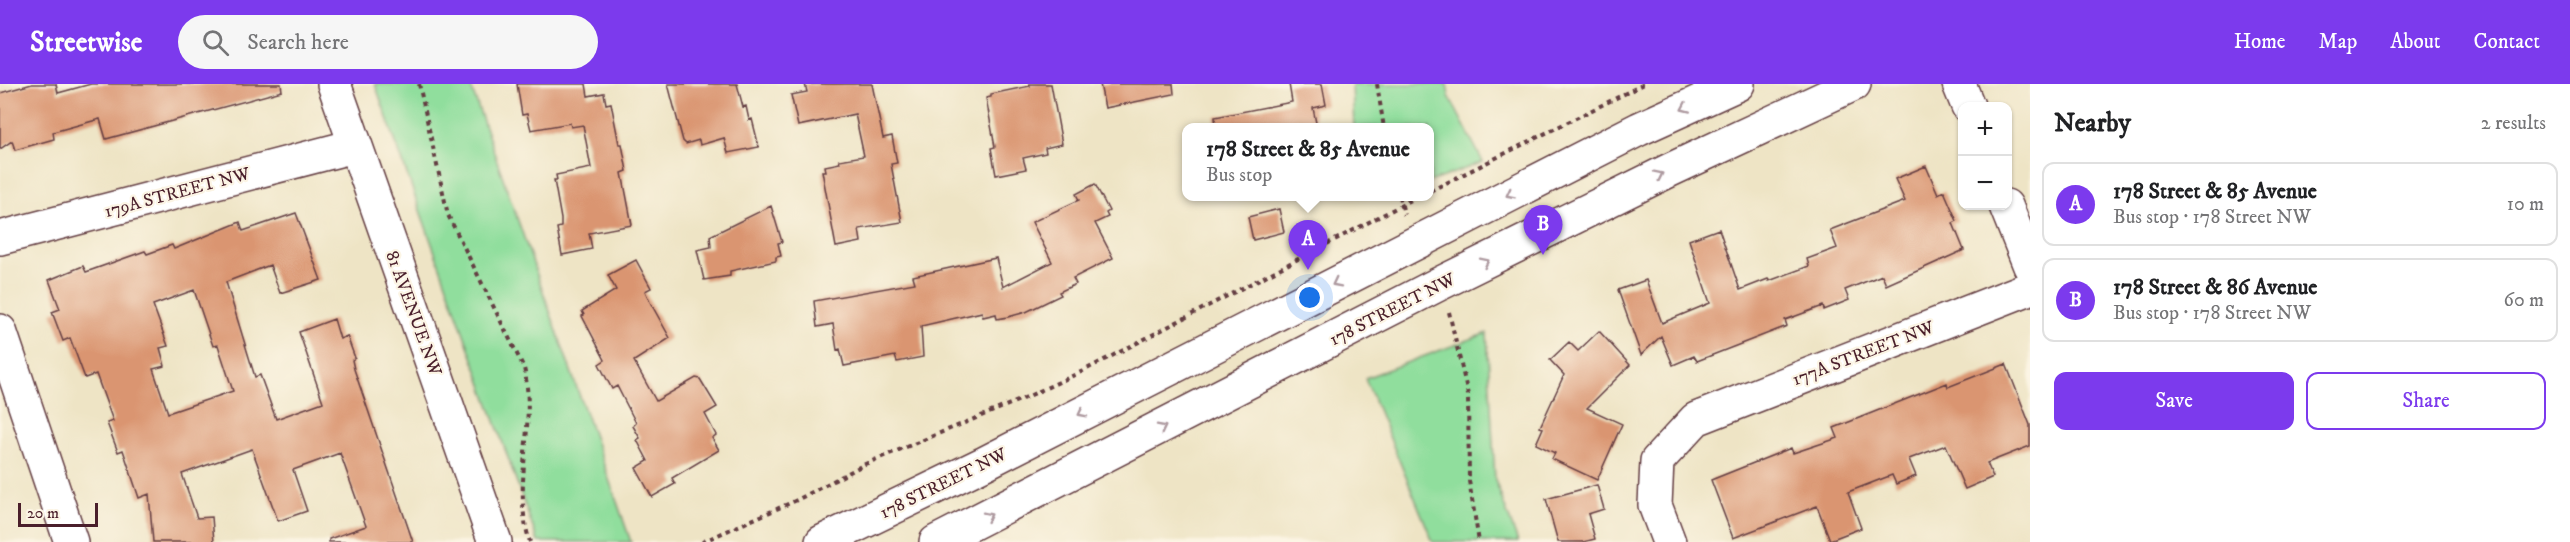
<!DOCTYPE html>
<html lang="en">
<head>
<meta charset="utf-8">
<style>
	:root { --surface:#fff; --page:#f6f6f6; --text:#202124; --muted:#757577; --line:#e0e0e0; --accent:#7c3aed }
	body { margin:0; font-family:"IM FELL DW Pica",serif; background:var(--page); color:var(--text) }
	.controls { position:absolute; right:18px; top:18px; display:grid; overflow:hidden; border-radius:12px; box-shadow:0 2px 4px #0004 }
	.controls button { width:54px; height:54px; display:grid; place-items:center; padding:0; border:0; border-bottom:2px solid var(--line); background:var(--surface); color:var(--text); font:30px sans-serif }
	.scale { position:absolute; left:18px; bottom:15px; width:80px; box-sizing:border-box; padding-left:6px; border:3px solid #4a1f2b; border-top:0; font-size:16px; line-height:21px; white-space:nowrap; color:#4a1f2b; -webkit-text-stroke:4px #fcf5e5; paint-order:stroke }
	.you { position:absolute; left:1310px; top:214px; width:21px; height:21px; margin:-15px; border:4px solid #fff; border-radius:50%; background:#1a73e8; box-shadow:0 0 0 9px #1a73e833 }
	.badge { display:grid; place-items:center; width:39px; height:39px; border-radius:50%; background:var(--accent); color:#fff; font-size:20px; font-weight:700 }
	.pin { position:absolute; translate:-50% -50px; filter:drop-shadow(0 2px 3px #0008) }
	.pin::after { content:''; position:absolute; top:32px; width:21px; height:18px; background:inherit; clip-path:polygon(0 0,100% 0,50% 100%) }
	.popup { position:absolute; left:1182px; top:39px; width:252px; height:78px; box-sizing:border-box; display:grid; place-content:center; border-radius:12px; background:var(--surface); filter:drop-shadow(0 2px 4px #0005); font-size:20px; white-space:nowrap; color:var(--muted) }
	.popup b { font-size:22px; color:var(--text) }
	.popup::after { content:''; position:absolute; left:50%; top:100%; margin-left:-12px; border:12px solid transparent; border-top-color:var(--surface) }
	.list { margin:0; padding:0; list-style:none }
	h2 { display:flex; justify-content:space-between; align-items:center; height:78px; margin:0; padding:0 24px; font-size:26px }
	h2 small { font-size:20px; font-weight:400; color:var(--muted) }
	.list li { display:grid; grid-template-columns:39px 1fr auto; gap:18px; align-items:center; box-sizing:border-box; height:84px; margin:0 12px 12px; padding:0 12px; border:2px solid var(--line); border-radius:12px }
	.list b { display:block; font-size:22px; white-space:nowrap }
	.list p { margin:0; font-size:20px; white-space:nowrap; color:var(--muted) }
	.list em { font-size:20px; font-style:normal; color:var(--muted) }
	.actions { display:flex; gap:12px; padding:18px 24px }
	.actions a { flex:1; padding:14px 0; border:2px solid var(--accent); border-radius:12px; text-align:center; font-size:21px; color:var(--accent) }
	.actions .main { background:var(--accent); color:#fff }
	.icon { flex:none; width:33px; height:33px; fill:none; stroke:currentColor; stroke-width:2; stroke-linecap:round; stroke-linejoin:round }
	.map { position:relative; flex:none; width:2030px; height:458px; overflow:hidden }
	header { display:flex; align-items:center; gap:36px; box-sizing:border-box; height:84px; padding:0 30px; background:var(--accent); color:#fff }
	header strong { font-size:28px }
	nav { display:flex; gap:33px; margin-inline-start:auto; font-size:21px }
	.search { width:420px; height:54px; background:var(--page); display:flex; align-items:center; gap:15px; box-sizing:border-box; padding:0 21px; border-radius:33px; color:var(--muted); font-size:22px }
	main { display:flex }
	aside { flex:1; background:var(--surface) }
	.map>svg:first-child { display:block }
	.green { fill:#90de9d; stroke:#6d7e64; stroke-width:1.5 }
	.building { fill:#da9571; fill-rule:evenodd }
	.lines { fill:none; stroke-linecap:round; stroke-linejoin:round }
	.minor-casing { stroke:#633d42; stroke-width:36 }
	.major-casing { stroke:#633d42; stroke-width:36 }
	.path { stroke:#633d42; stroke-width:4; stroke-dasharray:4.5 4.5; stroke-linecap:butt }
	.minor { stroke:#fff; stroke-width:33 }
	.major { stroke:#fff; stroke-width:33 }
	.oneway { stroke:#ae9aa0 }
	.labels { text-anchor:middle; stroke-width:4.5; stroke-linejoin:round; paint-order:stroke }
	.street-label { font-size:18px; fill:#4a1f2b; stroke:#fcf5e5 }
</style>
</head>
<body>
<header>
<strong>Streetwise</strong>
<div class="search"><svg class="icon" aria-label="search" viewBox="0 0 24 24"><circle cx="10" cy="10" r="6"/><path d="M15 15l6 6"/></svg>Search here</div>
<nav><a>Home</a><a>Map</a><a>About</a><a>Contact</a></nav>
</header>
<main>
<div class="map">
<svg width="2030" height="458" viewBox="0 0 2030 458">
	<rect width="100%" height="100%" fill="#fcf5e5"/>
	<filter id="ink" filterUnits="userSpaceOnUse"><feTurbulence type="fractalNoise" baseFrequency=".0167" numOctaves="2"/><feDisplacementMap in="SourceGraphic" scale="12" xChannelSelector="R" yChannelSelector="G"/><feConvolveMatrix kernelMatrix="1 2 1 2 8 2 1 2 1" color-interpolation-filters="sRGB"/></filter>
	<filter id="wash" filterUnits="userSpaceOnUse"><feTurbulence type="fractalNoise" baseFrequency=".008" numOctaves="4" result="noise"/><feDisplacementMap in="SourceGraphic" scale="24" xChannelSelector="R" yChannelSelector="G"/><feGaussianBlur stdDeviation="1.35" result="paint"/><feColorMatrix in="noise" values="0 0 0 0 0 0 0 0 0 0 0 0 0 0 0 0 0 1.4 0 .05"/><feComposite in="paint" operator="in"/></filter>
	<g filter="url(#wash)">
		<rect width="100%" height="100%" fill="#eee4c5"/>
		<!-- green -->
		<path class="green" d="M375,0h95l161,458h-93z
			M1352,0h95l2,12 34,66 -53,20v-54l-76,-1z
			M1487,249l8,147 23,62h-85l-68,-164z"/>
		<g id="blocks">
			<!-- building -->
			<path class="building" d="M32,0h24l2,9 33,-9h190l1,7 -176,48 -6,-20 -47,13 1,7 -39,11 -3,-9 -12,8v-56z
				M517,0h69l2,12 16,-3 2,11 5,-1 8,41h3l5,27 -5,2 10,52 -43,8 3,16 -30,6 -5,-27 4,-1v-8l-7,-39h3l-1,-5 35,-7 -8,-43 -12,2 -1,-4 -39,7 -4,-16 -5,1z
				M668,0h69l6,23 3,-1 3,14 3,-1 7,28 -31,6 -4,-15 -24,7 -1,-5 -13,4 -3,-3z
				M805,0h67l11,54 9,-2 5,27 -6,1 11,58 -43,7 2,13 -25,5 -14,-76h4l-1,-5 15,-3 -1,-3 25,-4 -9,-42 -57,12 -7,-31 16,-3z
				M1029,0h22l11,60 -17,4 1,5 -23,5 3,11 -30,6 -5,-27 4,-1 -9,-49 5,-1v-3l39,-8z
				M1100,0h73l1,10 -69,14z
				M1289,0h33l4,21 -13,3 4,20h-101l-1,-11 77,-15z
				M1926,82l12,28 6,-3 13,30 -4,2 11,27 -78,35 -4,-10 -37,15 4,10 -25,10 -1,-4 -38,14 2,6 -90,35 -3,-5 -21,9 -12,-29 -20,19 -23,-65 28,-10 16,43 48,-20 -21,-63 30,-11 21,61 28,-11 1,2 40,-15 -2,-7 30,-11 -7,-18 75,-29 -10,-22z
				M1095,100l14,27 -3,2 2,4 -13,6 18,35 -40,20 3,6 -17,8 2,3 -35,17 -18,5 -11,2 -1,-5 -13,3 -1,-5 -61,14 2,31 -26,5 -2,-6 -51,10 -4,-17 -3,1 -4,-26 -16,3 -3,-26 101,-18 -2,-7 83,-18 7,29 49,-25 -20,-40 47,-22 -3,-6z
				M771,122l11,36 -4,1 3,13 -5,1v4l-46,10v5l-26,4 -7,-30 14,-3 -1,-11z
				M1279,125l5,23 -31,8 -5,-23z
				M296,129l25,67 -41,13 -10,-28 -44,17 29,95 5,-2 16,44 47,-17 -24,-70 35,-13 6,20 7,-3 8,22 -3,2 2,9 59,173h-84v-3l37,-13 -26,-73 -47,17 14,41 -29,10 -26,-72 -70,25 15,44 15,-1 2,25h-61l-4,-48 -10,4 -16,-48 -5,2 -11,-29 6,-2 -17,-47 -11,4 -15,-40 -7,3 -11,-29 8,-3 -11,-29 34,-14 3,6 59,-21 2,3 25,-9 2,4 66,-27 3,9zM194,206l19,56 5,-1 15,46 -65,22 -15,-44 12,-3 -5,-18 8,-2 -15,-41z
				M636,176l15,28 -6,3 5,11 20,36 -36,23 22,40 40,-23 4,1 17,28 -12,7 11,21 -4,3 7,12 -47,28 3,6 -23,13 -16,-29 12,-7 -11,-21 3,-2 -7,-12 3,-3 -19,-37 -5,3 -13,-25 6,-4 -23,-44 2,-1 -2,-4 34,-21 -8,-15z
				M1599,247l31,34 -43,43 35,16 -25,56 -45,-21 3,-6 -19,-9 7,-16 -3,-1 24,-52 -14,-15 19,-18 9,9z
				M2006,280l24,61v21l-43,17 6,14 -28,12 -19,-44 -37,14 7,17 -20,8 -4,-9 -44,17 13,36 -31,12 -13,-34 -84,32 -22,-58 80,-32 2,5 45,-15 -4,-10 113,-45 1,4z
				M1597,401l7,24 -16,5 7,25 -12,3h-25l-12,-43z"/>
		</g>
	</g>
	<g filter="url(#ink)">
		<use href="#blocks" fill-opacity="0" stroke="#633d42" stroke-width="1.5"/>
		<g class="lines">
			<!-- minor casing -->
			<g class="minor-casing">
				<path id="minor" d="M334,0l161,458
					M1959,0l9,22
					M2006,122l24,60
					M0,154l354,-92
					M0,247l71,211
					M1669,458l-14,-37 2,-44 39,-42 334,-131"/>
			</g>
			<!-- major casing -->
			<g class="major-casing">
				<path id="major" d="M822,458l163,-79 654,-334 99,-45
					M936,458l501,-257 233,-115 184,-86"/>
			</g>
			<!-- path -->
			<path class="path" d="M419,0l29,131 76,153c13,57 -13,119 6,174
				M1377,0l7,44
				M1430,107l214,-107
				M1400,112l4,19
				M1449,228l19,83 1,86 10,61
				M702,458l95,-42 68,-36 155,-64 63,-29 336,-175"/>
			<!-- minor -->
			<use href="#minor" class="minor"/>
			<!-- major -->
			<use href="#major" class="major"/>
		</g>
		<!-- one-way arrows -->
		<defs><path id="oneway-chevron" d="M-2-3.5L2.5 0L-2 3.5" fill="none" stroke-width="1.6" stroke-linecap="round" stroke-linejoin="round" transform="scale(1.5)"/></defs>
		<g class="oneway">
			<use href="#oneway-chevron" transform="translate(1685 24) rotate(156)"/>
			<use href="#oneway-chevron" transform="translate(1659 91) rotate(-26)"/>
			<use href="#oneway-chevron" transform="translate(1510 110) rotate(153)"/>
			<use href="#oneway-chevron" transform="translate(1485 178) rotate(-26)"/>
			<use href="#oneway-chevron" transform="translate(1336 199) rotate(153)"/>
			<use href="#oneway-chevron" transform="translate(1082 329) rotate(153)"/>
			<use href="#oneway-chevron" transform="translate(1162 344) rotate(-27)"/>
			<use href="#oneway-chevron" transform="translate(988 432) rotate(-26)"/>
		</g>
	</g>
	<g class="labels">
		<!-- street labels -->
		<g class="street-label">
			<text transform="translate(177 108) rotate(-15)" y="6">179A STREET NW</text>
			<text transform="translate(1392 225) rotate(-27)" y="6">178 STREET NW</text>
			<text transform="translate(414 229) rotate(70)" y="6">81 AVENUE NW</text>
			<text transform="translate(1863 269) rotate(-21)" y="6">177A STREET NW</text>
			<text transform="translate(943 399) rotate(-26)" y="6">178 STREET NW</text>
		</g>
	</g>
</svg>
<div class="controls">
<button>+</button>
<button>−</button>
</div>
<div class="scale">20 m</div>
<div class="you"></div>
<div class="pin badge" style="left:1308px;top:186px">A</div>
<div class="popup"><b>178 Street &amp; 85 Avenue</b>Bus stop</div>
<div class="pin badge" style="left:1543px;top:171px">B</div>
</div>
<aside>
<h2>Nearby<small>2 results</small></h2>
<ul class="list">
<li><span class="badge">A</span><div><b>178 Street &amp; 85 Avenue</b><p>Bus stop · 178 Street NW</p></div><em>10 m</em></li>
<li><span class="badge">B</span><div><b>178 Street &amp; 86 Avenue</b><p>Bus stop · 178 Street NW</p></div><em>60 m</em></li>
</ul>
<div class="actions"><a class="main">Save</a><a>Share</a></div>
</aside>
</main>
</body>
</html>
